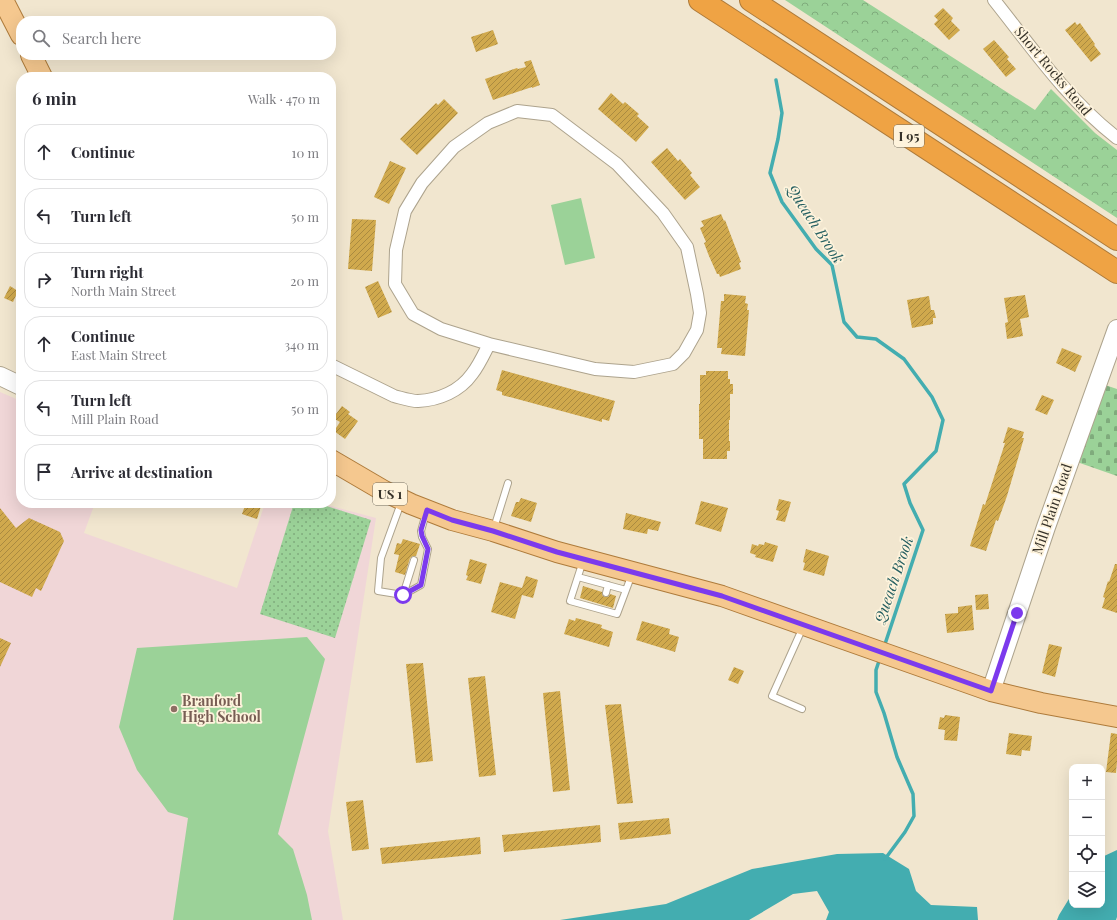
<!DOCTYPE html>
<html lang="en">
<head>
<meta charset="utf-8">
<style>
	:root { --surface:#fff; --page:#f2f2f3; --text:#2b2b33; --muted:#7c7c81; --line:#e1e1e2 }
	body { margin:0; font-family:"Playfair Display",serif; background:var(--page); color:var(--text) }
	.controls { position:absolute; right:12px; bottom:12px; display:grid; overflow:hidden; border-radius:8px; box-shadow:0 4px 16px #0002 }
	.controls button { width:36px; height:36px; display:grid; place-items:center; padding:0; border:0; border-bottom:1px solid var(--line); background:var(--surface); color:var(--text); font:20px sans-serif }
	.stop { position:absolute; width:12px; height:12px; margin:-9px; border:3px solid #7c3aed; border-radius:50%; background:#fff }
	.stop.end { background:#7c3aed; border-color:#fff; box-shadow:0 1px 4px #0008 }
	.list { margin:0; padding:0; list-style:none }
	h2 { display:flex; justify-content:space-between; align-items:center; height:52px; margin:0; padding:0 16px; font-size:17px }
	h2 small { font-size:13px; font-weight:400; color:var(--muted) }
	.list li { display:grid; grid-template-columns:26px 1fr auto; gap:12px; align-items:center; box-sizing:border-box; height:56px; margin:0 8px 8px; padding:0 8px; border:1px solid var(--line); border-radius:16px }
	.list b { display:block; font-size:15px; white-space:nowrap }
	.list p { margin:0; font-size:13px; white-space:nowrap; color:var(--muted) }
	.list em { font-size:13px; font-style:normal; color:var(--muted) }
	.icon { flex:none; width:22px; height:22px; fill:none; stroke:currentColor; stroke-width:2; stroke-linecap:round; stroke-linejoin:round }
	.map { position:relative; flex:none; width:1117px; height:920px; overflow:hidden }
	.search { position:absolute; background:var(--surface); box-shadow:0 4px 16px #0002; left:16px; top:16px; width:320px; height:44px; display:flex; align-items:center; gap:10px; box-sizing:border-box; padding:0 14px; border-radius:16px; color:var(--muted); font-size:15px }
	.panel { position:absolute; background:var(--surface); box-shadow:0 4px 16px #0002; left:16px; top:72px; width:320px; height:436px; border-radius:16px }
	.map>svg:first-child { display:block }
	.education { fill:#f0d6d7 }
	.green { fill:#9bd298 }
	.forest { fill:url(#forest-crowns) }
	.cemetery { fill:url(#cemetery-stones) }
	.park { fill:url(#park-dots) }
	.water { fill:#43adb0 }
	.lines { fill:none; stroke-linecap:round; stroke-linejoin:round }
	.stream { stroke:#43adb0; stroke-width:3.5 }
	.building { fill:url(#building-hatch) }
	.lane-casing { stroke:#ada38d; stroke-width:8 }
	.street-casing { stroke:#ada38d; stroke-width:14 }
	.secondary-casing { stroke:#ada38d; stroke-width:20 }
	.primary-casing { stroke:#ae7b3b; stroke-width:22 }
	.highway-casing { stroke:#ae7b3b; stroke-width:24 }
	.lane { stroke:#fff; stroke-width:6 }
	.street { stroke:#fff; stroke-width:12 }
	.secondary { stroke:#fff; stroke-width:18 }
	.primary { stroke:#f5c88f; stroke-width:20 }
	.highway { stroke:#efa344; stroke-width:22 }
	.route { stroke:#7c3aed; stroke-width:5 }
	.education-dot { fill:#8d6e63; stroke:#fef3dc; stroke-width:1.5 }
	.labels { text-anchor:middle; stroke-width:3.5; stroke-linejoin:round; paint-order:stroke }
	.shield { fill:#fef3dc; stroke:#726c5f; stroke-width:1 }
	.shield-label { font-size:13px; font-weight:bold; fill:#363229 }
	.street-label { font-size:14px; fill:#363229; stroke:#fef3dc }
	.education-label { font-size:14px; font-weight:bold; fill:#785e54; stroke:#fef3dc; text-anchor:start }
	.water-label { font-size:15px; font-style:italic; fill:#255f61; stroke:#fef3dc }
</style>
</head>
<body>
<div class="map">
<svg width="1117" height="920" viewBox="0 0 1117 920">
	<defs>
		<pattern id="forest-crowns" width="20" height="18" patternUnits="userSpaceOnUse"><rect width="20" height="18" fill="#9bd298"/><path d="M2 6a3 3 0 1 1 6 0M12 15a3 3 0 1 1 6 0" fill="none" stroke="#7fab7c"/></pattern>
		<pattern id="cemetery-stones" width="16" height="16" patternUnits="userSpaceOnUse"><rect width="16" height="16" fill="#9bd298"/><path d="M2 7V4a2 2 0 0 1 4 0v3zM10 15v-3a2 2 0 0 1 4 0v3z" fill="#7fab7c"/></pattern>
		<pattern id="park-dots" width="8" height="8" patternUnits="userSpaceOnUse"><rect width="8" height="8" fill="#9bd298"/><path d="M2 2h.1M6 6h.1" fill="none" stroke="#7fab7c" stroke-width="1.8" stroke-linecap="round"/></pattern>
		<pattern id="building-hatch" width="6" height="6" patternUnits="userSpaceOnUse"><rect width="6" height="6" fill="#d0a94d"/><path d="M-1 1l2-2M0 6l6-6M5 7l2-2" fill="none" stroke="#aa8a40"/></pattern>
	</defs>
	<rect width="100%" height="100%" fill="#f1e6cf"/>
	<!-- education -->
	<path class="education" d="M0,392l21,9v102h74l-11,30 153,55 28,-85h55l56,15 -48,313 15,89h-343z"/>
	<!-- green -->
	<path class="green" d="M581,198l14,60 -30,7 -14,-60z
		M307,637l18,22 -47,175 15,15 14,46 5,25h-139l15,-102 -20,-6 -31,-42 -18,-43 18,-79z"/>
	<!-- forest -->
	<path class="forest" d="M785,0h78l172,110 16,-21 44,44 22,17v68z"/>
	<!-- cemetery -->
	<path class="cemetery" d="M1105,385l12,4v87l-40,-14z"/>
	<!-- park -->
	<path class="park" d="M294,503h23l54,17 -36,118 -75,-24z"/>
	<!-- water -->
	<path class="water" d="M1117,850v67l-1,3h-59l2,-5 13,-21v11h30v-48z
		M883,853l26,16 7,22 15,14 46,2 1,13h-152l3,-8 -12,-21 -24,3 -44,26h-189l106,-16 86,-35 85,-15z"/>
	<g class="lines">
		<!-- stream -->
		<path class="stream" d="M776,80l6,33 -4,26 -8,34 12,29 34,47 16,16 12,57 13,15 19,2 28,20 28,38 11,23 -7,31 -32,33 6,19 13,27 -39,117
			M880,658l-4,12v22l8,21 13,44 16,37 1,22 -9,16 -20,27"/>
	</g>
	<!-- building -->
	<path class="building" d="M943,8l10,10 -2,3 9,9 -11,10 -15,-16 4,-4 -4,-4z
		M1075,22l2,3 3,-2 15,21 -1,1 7,9 -10,8 -26,-32z
		M493,30l5,14 -22,8 -5,-15z
		M994,40l15,17 -2,2 9,10 -10,8 -23,-28z
		M531,60l9,25 -8,3v-1l-39,13 -8,-21 32,-11 1,1 8,-2 -2,-5z
		M611,93l12,11 2,-2 14,12 -2,2 12,11 -13,15 -38,-33z
		M444,99l14,14 -41,42 -17,-16 36,-36 2,2z
		M667,148l11,13 2,-2 12,14 -2,2 10,12 -15,13 -34,-38z
		M390,161l16,7 -17,36 -15,-7z
		M721,214l3,7 1,-1 16,42 -2,1 2,6 -21,8 -1,-3h-2l-8,-18 -5,-13 2,-1 -6,-14 4,-2 -3,-5z
		M352,219l24,1 -4,51 -24,-2z
		M378,281l14,31 -14,6 -13,-31z
		M10,286l8,5 -5,11 -9,-4z
		M724,294l22,2 -1,7 3,1 -1,6h2l-4,46 -24,-2 1,-6h-5l4,-47h3z
		M1025,295l4,22 -9,2 3,17 -16,3 -2,-16 3,-1 -4,-24z
		M929,296l2,14h3l2,8h-3v6l-21,4 -5,-28z
		M1062,348l20,8 -7,16 -19,-9z
		M502,370l113,31 -6,20 -7,-2v3l-100,-27v-3l-6,-2z
		M706,371h22v8h2v5h3v10h-3v26h-1v21h1v10h-3v8h-24v-20h-4v-35h1v-29h6z
		M1042,395l12,5 -7,15 -12,-5z
		M342,406l8,6 -2,2 10,7 -13,18 -11,-8 6,-9 -7,-4z
		M1008,427l16,5 -2,6h2l-17,58 -9,25 -2,-1 -10,31 -16,-5 13,-42 2,1 20,-62h-2z
		M521,498l16,5 -6,19 -20,-6 5,-14h3z
		M779,499l12,3 -6,20 -9,-2 3,-9 -3,-1z
		M701,501l27,7 -7,24 -26,-8z
		M246,503h16l-5,16 -15,-5z
		M0,508l16,20 13,-10 31,14 4,9 -23,50 -5,-3 -4,9 -32,-15z
		M626,513l35,9 -3,9 -10,-2 -1,5 -24,-5z
		M403,539l17,5 -4,12h-3l-3,2 -5,17 -10,-3 4,-17 -5,-1 3,-11 4,1z
		M765,542l13,4 -5,16 -18,-5 1,-2 -6,-2 2,-9 6,2 1,-2 5,1z
		M806,549l23,7 -5,20 -21,-6 2,-7 -2,-1z
		M470,559l17,5 -6,20 -15,-4 2,-4 -2,-1z
		M1115,564h2v49l-15,-5 3,-10 -2,-1 5,-16 1,1z
		M526,576l12,4 -5,18 -11,-3 -7,24 -24,-7 9,-30 22,6z
		M583,586l19,6v3l3,2h3l2,-3 6,2 -3,12 -33,-10z
		M988,594l1,15 -13,1 -1,-15z
		M972,605l2,25 -27,3 -2,-19 13,-1v-6z
		M576,618l26,7 -1,3 12,4 -4,15 -45,-13 5,-15 6,2z
		M642,621l28,8 -1,5 10,3 -4,15 -39,-12z
		M0,638l11,5 -11,24z
		M1049,644l13,3 -7,30 -13,-4z
		M423,663l10,98 -17,2 -10,-99z
		M734,667l10,4 -6,13 -10,-4z
		M485,676l11,99 -17,2 -11,-99z
		M560,691l10,99 -17,2 -10,-99z
		M621,704l12,99 -16,1 -12,-99z
		M945,715l15,2 -3,24 -13,-1 1,-10 -7,-1 2,-12 4,1z
		M1009,733l23,3 -2,15 -8,-1 -1,6 -15,-2z
		M1111,733l6,1v28l-1,11 -10,-1z
		M363,800l6,49 -17,2 -6,-49z
		M669,818l2,16 -51,6 -2,-17z
		M600,825l1,17 -97,10 -2,-17z
		M480,837l1,17 -99,10 -2,-16z"/>
	<g class="lines">
		<!-- lane casing -->
		<g class="lane-casing">
			<path id="lane" d="M401,503l-20,55 -3,33 25,4 18,-10 7,-36 -6,-12 -1,-6 5,-18
				M494,528l14,-45
				M583,561l-13,40 47,13 15,-40
				M578,577l48,13
				M606,593l2,-8
				M403,595l11,-35
				M802,709l-30,-13 31,-69"/>
		</g>
		<!-- street casing -->
		<g class="street-casing">
			<path id="street" d="M994,0c39,49 73,99 123,138
				M331,365l63,31c8,2 16,5 24,5 21,-1 42,-10 54,-27 7,-9 12,-20 17,-30l106,25 39,3 39,-8 11,-11 13,-23 3,-17 -3,-19 -10,-47 -24,-34 -46,-49 -65,-49 -35,-4 -29,12 -34,24 -32,36 -17,28 -9,39 -1,34 18,30 28,15 48,15"/>
		</g>
		<!-- secondary casing -->
		<g class="secondary-casing">
			<path id="secondary" d="M0,376l21,10
				M991,691l55,-164 71,-198"/>
		</g>
		<!-- primary casing -->
		<g class="primary-casing">
			<path id="primary" d="M3,0l18,35
				M31,55l11,22
				M331,460l53,31 27,13 41,16 41,11 64,21 165,44 269,95 50,12 76,14"/>
		</g>
		<!-- highway casing -->
		<g class="highway-casing">
			<path id="highway" d="M700,0l417,272
				M751,0l366,239"/>
		</g>
		<!-- lane -->
		<use href="#lane" class="lane"/>
		<!-- street -->
		<use href="#street" class="street"/>
		<!-- secondary -->
		<use href="#secondary" class="secondary"/>
		<!-- primary -->
		<use href="#primary" class="primary"/>
		<!-- highway -->
		<use href="#highway" class="highway"/>
	</g>
	<g class="lines">
		<!-- route -->
		<path class="route" d="M403,595l18,-10 7,-36 -6,-13 -1,-6 6,-20 25,10 41,11 64,21 165,44 269,95 26,-78"/>
	</g>
	<!-- markers -->
	<circle class="education-dot" cx="174" cy="709" r="4"/>
	<g class="labels">
		<!-- shield labels -->
		<g class="shield">
			<rect x="894" y="125" width="30" height="22" rx="3"/>
			<rect x="373" y="483" width="34" height="22" rx="3"/>
		</g>
		<g class="shield-label">
			<text x="909" y="141">I 95</text>
			<text x="390" y="499">US 1</text>
		</g>
		<!-- street labels -->
		<g class="street-label">
			<text transform="translate(1053 71) rotate(50)" y="5">Short Rocks Road</text>
			<text transform="translate(1052 509) rotate(-71)" y="5">Mill Plain Road</text>
		</g>
		<!-- education labels -->
		<g class="education-label">
			<text x="182" y="706">Branford<tspan x="182" dy="16">High School</tspan></text>
		</g>
		<!-- water labels -->
		<g class="water-label">
			<text transform="translate(815 224) rotate(57)" y="5">Queach Brook</text>
			<text transform="translate(894 580) rotate(-71)" y="5">Queach Brook</text>
		</g>
	</g>
</svg>
<div class="controls">
<button>+</button>
<button>−</button>
<button><svg class="icon" aria-label="locate" viewBox="0 0 24 24"><circle cx="12" cy="12" r="6"/><path d="M12 2v4M12 18v4M2 12h4M18 12h4"/></svg></button>
<button><svg class="icon" aria-label="layers" viewBox="0 0 24 24"><path d="M12 4l9 5-9 5-9-5zM3 14l9 5 9-5"/></svg></button>
</div>
<div class="stop" style="left:403px;top:595px"></div>
<div class="stop end" style="left:1017px;top:613px"></div>
<div class="search"><svg class="icon" aria-label="search" viewBox="0 0 24 24"><circle cx="10" cy="10" r="6"/><path d="M15 15l6 6"/></svg>Search here</div>
<section class="panel">
<h2>6 min<small>Walk · 470 m</small></h2>
<ul class="list">
<li><svg class="icon" aria-label="ahead" viewBox="0 0 24 24"><path d="M12 20V5M6 11l6-6 6 6"/></svg><div><b>Continue</b></div><em>10 m</em></li>
<li><svg class="icon" aria-label="left" viewBox="0 0 24 24"><path d="M17 20v-9H6M10 6l-5 5 5 5"/></svg><div><b>Turn left</b></div><em>50 m</em></li>
<li><svg class="icon" aria-label="right" viewBox="0 0 24 24"><path d="M7 20v-9h11M14 6l5 5-5 5"/></svg><div><b>Turn right</b><p>North Main Street</p></div><em>20 m</em></li>
<li><svg class="icon" aria-label="ahead" viewBox="0 0 24 24"><path d="M12 20V5M6 11l6-6 6 6"/></svg><div><b>Continue</b><p>East Main Street</p></div><em>340 m</em></li>
<li><svg class="icon" aria-label="left" viewBox="0 0 24 24"><path d="M17 20v-9H6M10 6l-5 5 5 5"/></svg><div><b>Turn left</b><p>Mill Plain Road</p></div><em>50 m</em></li>
<li><svg class="icon" aria-label="arrive" viewBox="0 0 24 24"><path d="M6 21V4h12l-3 4 3 4H6"/></svg><div><b>Arrive at destination</b></div></li>
</ul>
</section>
</div>
</body>
</html>
